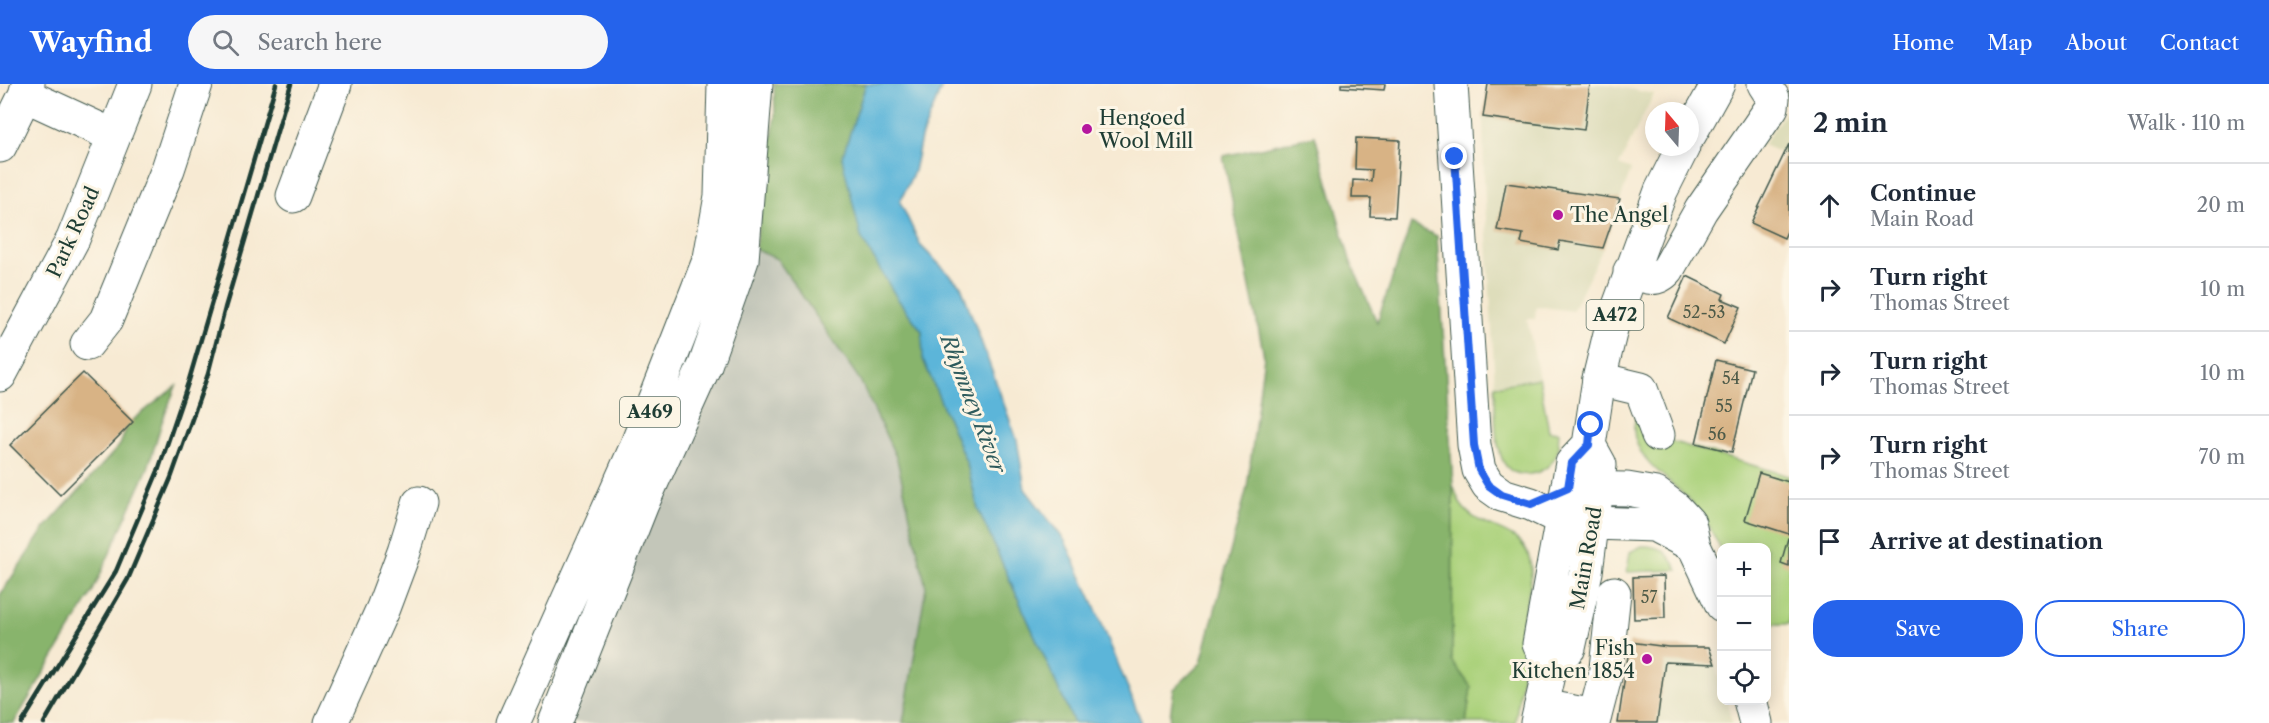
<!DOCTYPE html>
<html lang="en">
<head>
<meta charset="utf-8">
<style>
	:root { --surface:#fff; --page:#f6f6f7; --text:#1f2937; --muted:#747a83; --line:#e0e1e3; --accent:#2563eb }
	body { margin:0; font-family:"Libre Caslon Text",serif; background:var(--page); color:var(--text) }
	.controls { position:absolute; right:18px; bottom:18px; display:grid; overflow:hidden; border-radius:12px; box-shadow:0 3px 15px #0003 }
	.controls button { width:54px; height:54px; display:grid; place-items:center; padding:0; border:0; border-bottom:2px solid var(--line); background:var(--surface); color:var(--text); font:30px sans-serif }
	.compass { position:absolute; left:1645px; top:18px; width:54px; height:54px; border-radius:50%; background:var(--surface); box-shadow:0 3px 15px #0003; rotate:341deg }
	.stop { position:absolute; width:18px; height:18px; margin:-14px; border:4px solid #2563eb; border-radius:50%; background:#fff }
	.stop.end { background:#2563eb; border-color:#fff; box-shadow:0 2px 6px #0008 }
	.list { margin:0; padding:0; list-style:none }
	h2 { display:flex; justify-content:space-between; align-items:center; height:78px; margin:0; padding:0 24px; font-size:26px }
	h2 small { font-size:20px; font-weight:400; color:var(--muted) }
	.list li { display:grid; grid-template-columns:39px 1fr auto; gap:18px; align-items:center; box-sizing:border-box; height:84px; padding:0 24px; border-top:2px solid var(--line) }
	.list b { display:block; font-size:22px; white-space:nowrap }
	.list p { margin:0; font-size:20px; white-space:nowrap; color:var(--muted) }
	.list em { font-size:20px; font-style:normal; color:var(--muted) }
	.actions { display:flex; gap:12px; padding:18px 24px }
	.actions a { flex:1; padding:14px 0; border:2px solid var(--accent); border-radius:24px; text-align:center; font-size:21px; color:var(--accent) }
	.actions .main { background:var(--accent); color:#fff }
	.icon { flex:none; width:33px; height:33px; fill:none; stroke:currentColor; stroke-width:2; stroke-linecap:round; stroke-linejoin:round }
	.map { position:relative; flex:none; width:1789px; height:639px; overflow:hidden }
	header { display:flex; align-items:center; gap:36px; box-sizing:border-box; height:84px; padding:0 30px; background:var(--accent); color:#fff }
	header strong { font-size:28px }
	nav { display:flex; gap:33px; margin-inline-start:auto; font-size:21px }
	.search { width:420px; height:54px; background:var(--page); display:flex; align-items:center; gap:15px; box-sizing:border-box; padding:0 21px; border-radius:33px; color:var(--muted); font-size:22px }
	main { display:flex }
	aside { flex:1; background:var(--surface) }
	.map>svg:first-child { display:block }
	.built { fill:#deddbb }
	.industrial { fill:#c3c6b9 }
	.green { fill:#abd27c; stroke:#658858; stroke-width:1.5 }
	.forest { fill:#88b46c; stroke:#547850; stroke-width:1.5 }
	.water { fill:#5bb5d9; stroke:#3d7986; stroke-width:1.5 }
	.building { fill:#d8b385 }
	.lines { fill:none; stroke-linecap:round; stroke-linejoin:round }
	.minor-casing { stroke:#3f574c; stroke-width:35 }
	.major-casing { stroke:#3f574c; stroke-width:35 }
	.minor { stroke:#fff; stroke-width:33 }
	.major { stroke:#fff; stroke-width:33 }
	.rail { stroke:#1f3d34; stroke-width:4.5 }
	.route { stroke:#2563eb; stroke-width:8 }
	.poi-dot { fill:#b5179e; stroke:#fcf5e5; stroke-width:2 }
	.labels { text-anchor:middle; stroke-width:6; stroke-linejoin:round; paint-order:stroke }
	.number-label { font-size:16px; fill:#4d5a48 }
	.shield { fill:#fcf5e5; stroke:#617469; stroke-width:1.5 }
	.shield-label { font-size:18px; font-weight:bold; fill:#1f3d34 }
	.poi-label { font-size:20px; fill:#1f3d34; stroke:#fcf5e5; text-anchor:start }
	.street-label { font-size:20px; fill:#1f3d34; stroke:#fcf5e5 }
	.water-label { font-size:21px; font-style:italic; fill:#2e5b5d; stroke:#fcf5e5 }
</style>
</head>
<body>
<header>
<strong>Wayfind</strong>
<div class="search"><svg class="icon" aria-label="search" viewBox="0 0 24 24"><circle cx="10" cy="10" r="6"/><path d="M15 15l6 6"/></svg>Search here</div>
<nav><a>Home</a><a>Map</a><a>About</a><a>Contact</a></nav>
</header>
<main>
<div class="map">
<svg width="1789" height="639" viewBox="0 0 1789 639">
	<rect width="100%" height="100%" fill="#fcf5e5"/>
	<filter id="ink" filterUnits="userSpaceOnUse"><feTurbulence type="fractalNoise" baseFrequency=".0167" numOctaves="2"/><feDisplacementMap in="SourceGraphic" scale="12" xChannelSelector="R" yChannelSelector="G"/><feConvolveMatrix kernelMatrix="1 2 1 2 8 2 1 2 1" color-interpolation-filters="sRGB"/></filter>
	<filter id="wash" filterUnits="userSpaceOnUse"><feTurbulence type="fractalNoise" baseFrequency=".008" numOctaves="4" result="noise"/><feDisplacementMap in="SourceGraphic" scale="24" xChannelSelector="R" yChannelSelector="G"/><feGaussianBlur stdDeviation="1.35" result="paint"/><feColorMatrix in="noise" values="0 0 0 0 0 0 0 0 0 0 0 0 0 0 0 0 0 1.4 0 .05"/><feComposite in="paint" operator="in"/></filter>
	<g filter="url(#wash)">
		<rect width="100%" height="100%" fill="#f7ead3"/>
		<!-- built -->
		<path class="built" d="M1488,0h118l48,10 -35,71 12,5 -28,78 -31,63 -36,-5 -1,13h-8l12,59 -44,8 -11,-205 -1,-64z
			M1789,22v50l-26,-11z
			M1630,558l38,5h41l12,36 1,17 5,1 5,22h-114z"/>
		<!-- industrial -->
		<path class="industrial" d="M755,165l22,10 83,121 37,79 29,128 -23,136h-336z"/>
		<!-- green -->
		<path class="green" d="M1539,294l10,53 10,1c-1,7 0,16 -3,23 -8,21 -43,28 -53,6 -10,-23 -7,-51 -8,-75z
			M1637,323l30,33 122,36v148h-22l-1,-76h-44l-1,2c-9,-19 -19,-36 -33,-51 -17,-19 -54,-40 -54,-69 0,-7 2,-16 3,-23z
			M1453,401c3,7 5,16 9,21 21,29 69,18 69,66 0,18 -7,37 -10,55l8,2 -14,94h-49l5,-36 -19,-25z
			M1642,462c20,0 27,7 36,24l-51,2 3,-20z"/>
		<!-- forest -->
		<path class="forest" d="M774,0h92l-24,74 55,140 25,33 1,28 44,105 11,45 96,214h-171l23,-136 -29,-128 -37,-79 -83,-121 -22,-10 20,-133z
			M1315,52l35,124 27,62 34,-98 26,12 16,249 -1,176 19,26 -5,36h-297l5,-34 27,-26 46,-175 17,-132 -41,-200z
			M176,302l-14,36 -14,46 -56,125 -78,130h-14v-128l44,-66 76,-84 8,-21z"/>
		<!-- water -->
		<path class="water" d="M866,0h77l-22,54 -7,33 -14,31 21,44 40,40 56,154 8,49 40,52 28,61 49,121h-68l-96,-214 -11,-45 -44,-105 -1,-28 -25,-33 -36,-61 -19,-79z"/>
		<g id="blocks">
			<!-- building -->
			<path class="building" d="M1341,0h44l-1,6 -43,-3z
				M1488,0h102l-6,46 -101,-13z
				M1356,54l44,2 -5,77 -25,-1 1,-18h-19l1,-18 18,1 1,-11 -17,-1z
				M1789,60v83l-5,11 -33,-15z
				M1506,99l114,16 -17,49 -43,-7 -2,9 -37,-7 2,-9 -26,-4z
				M1687,192l37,18 -2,5 19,8 -17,37 -56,-26z
				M1716,276l36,9 -20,83 -36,-9z
				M83,289l50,49 -73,73 -50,-50z
				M1759,389l30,9v52l-44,-14z
				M1788,454h1v28l-8,-3z
				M1664,492l1,42 -31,1 -1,-42z
				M1630,558l38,5h41l6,17 -50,-2 -8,61h-39z"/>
		</g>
	</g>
	<g filter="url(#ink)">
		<use href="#blocks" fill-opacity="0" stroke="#3f574c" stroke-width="1.5"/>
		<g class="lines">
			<!-- minor casing -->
			<g class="minor-casing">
				<path id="minor" d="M25,11l89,41
					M0,62l25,-51 3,-11
					M293,112l42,-112
					M1630,187c15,6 26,12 38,-2l33,-59 71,-103 1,-9 -9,-14
					M87,260l19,-24 62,-151 28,-85
					M0,291l73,-136 62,-155
					M1599,295l42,10 17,46
					M1569,404l58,1 29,5 19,14 14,15 5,23 28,59
					M1566,435l27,4 61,2 40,21
					M1750,616l6,23
					M1541,622l54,10
					M331,639l52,-115 21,-56 15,-49
					M1593,639l12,-46 9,-84"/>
			</g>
			<!-- major casing -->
			<g class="major-casing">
				<path id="major" d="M1451,0l23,361 5,25 9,15 14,10 29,9 31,15
					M1690,50l28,-50
					M1550,582l-11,-22 33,-181 17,-18 10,-66 13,-54 49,-134 22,-44
					M513,639l121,-271 76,-194 11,-62 3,-112
					M555,639l87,-219 63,-139 37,-105 14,-176
					M1537,639l13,-57 19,-18 17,-76 14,-107 -11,-20"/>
			</g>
			<!-- minor -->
			<use href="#minor" class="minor"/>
			<!-- major -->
			<use href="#major" class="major"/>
			<!-- rail -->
			<path class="rail" d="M22,639l94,-152 42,-100 31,-91 87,-296
				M44,639l84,-144 43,-101 37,-104 17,-66 66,-224"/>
		</g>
	</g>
	<g class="lines" filter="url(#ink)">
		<!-- route -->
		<path class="route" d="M1455,73l19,288 5,25 9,15 14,10 29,9 37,-16 4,-25 17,-18 2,-20"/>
	</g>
	<!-- markers -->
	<g class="poi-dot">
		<circle cx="1087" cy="45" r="6"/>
		<circle cx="1558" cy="131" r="6"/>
		<circle cx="1647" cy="575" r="6"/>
	</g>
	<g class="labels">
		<!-- number labels -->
		<g class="number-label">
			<text x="1704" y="234">52-53</text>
			<text x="1731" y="300">54</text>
			<text x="1724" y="328">55</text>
			<text x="1717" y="356">56</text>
			<text x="1649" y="519">57</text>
		</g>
		<!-- shield labels -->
		<g class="shield">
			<rect x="1586.5" y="216" width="57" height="30" rx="4.5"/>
			<rect x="620" y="313" width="60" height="30" rx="4.5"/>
		</g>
		<g class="shield-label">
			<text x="1615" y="237">A472</text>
			<text x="650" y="334">A469</text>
		</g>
		<!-- poi labels -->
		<g class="poi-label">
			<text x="1099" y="41">Hengoed<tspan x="1099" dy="23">Wool Mill</tspan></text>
			<text x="1570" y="138">The Angel</text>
			<text x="1635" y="571" text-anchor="end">Fish<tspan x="1635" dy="23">Kitchen 1854</tspan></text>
		</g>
		<!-- street labels -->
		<g class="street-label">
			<text transform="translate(73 148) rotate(-65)" y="7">Park Road</text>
			<text transform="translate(1586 474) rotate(-80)" y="7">Main Road</text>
		</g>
		<!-- water labels -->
		<g class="water-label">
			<text transform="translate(973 320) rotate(69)" y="7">Rhymney River</text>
		</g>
	</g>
</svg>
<div class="controls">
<button>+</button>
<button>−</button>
<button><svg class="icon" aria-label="locate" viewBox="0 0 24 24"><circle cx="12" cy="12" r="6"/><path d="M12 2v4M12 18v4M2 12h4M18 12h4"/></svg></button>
</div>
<svg class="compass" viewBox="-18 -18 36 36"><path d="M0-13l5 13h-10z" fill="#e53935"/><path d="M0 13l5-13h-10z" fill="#747a83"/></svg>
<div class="stop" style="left:1591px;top:341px"></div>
<div class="stop end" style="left:1455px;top:73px"></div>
</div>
<aside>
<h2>2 min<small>Walk · 110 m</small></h2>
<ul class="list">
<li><svg class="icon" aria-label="ahead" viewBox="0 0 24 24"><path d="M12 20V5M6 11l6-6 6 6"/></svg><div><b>Continue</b><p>Main Road</p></div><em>20 m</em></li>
<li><svg class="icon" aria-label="right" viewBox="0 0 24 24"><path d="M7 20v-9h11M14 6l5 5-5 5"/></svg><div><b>Turn right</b><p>Thomas Street</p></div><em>10 m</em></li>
<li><svg class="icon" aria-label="right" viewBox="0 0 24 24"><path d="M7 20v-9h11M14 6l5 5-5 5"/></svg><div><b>Turn right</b><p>Thomas Street</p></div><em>10 m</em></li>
<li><svg class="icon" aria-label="right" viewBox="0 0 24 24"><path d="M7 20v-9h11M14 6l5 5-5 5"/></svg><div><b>Turn right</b><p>Thomas Street</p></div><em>70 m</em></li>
<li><svg class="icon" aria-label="arrive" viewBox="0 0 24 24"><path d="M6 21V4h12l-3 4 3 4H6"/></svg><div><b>Arrive at destination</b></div></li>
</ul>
<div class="actions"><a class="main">Save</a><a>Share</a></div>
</aside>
</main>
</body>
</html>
